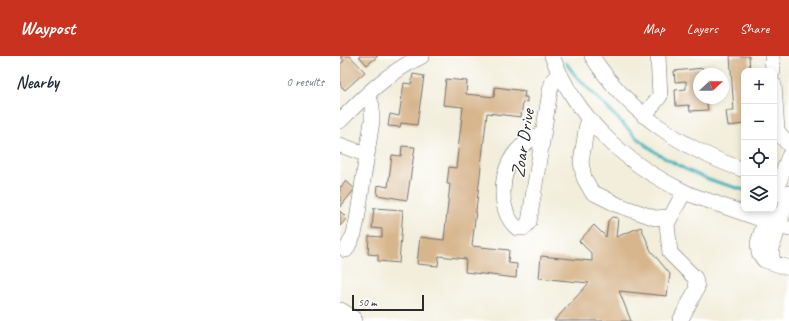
<!DOCTYPE html>
<html lang="en">
<head>
<meta charset="utf-8">
<style>
	:root { --surface:#fff; --page:#f2f2f3; --text:#1f2937; --muted:#747a83; --line:#e0e1e3; --accent:#c8321e }
	body { margin:0; font-family:Caveat,sans-serif; background:var(--page); color:var(--text) }
	.controls { position:absolute; right:12px; top:12px; display:grid; overflow:hidden; border-radius:8px; box-shadow:0 2px 6px #0003 }
	.controls button { width:36px; height:36px; display:grid; place-items:center; padding:0; border:0; border-bottom:1px solid var(--line); background:var(--surface); color:var(--text); font:20px sans-serif }
	.compass { position:absolute; left:353px; top:12px; width:36px; height:36px; border-radius:50%; background:var(--surface); box-shadow:0 2px 6px #0003; rotate:68deg }
	.scale { position:absolute; left:12px; bottom:10px; width:72px; box-sizing:border-box; padding-left:4px; border:2px solid #2b2b2b; border-top:0; font-size:11px; line-height:14px; white-space:nowrap; color:#2b2b2b; -webkit-text-stroke:3px #fff; paint-order:stroke }
	.list { margin:0; padding:0; list-style:none }
	h2 { display:flex; justify-content:space-between; align-items:center; height:52px; margin:0; padding:0 16px; font-size:17px }
	h2 small { font-size:13px; font-weight:400; color:var(--muted) }
	.icon { flex:none; width:22px; height:22px; fill:none; stroke:currentColor; stroke-width:2; stroke-linecap:round; stroke-linejoin:round }
	.map { position:relative; flex:none; width:449px; height:265px; overflow:hidden }
	header { display:flex; align-items:center; gap:24px; box-sizing:border-box; height:56px; padding:0 20px; background:var(--accent); color:#fff }
	header strong { font-size:19px }
	nav { display:flex; gap:22px; margin-inline-start:auto; font-size:14px }
	main { display:flex }
	aside { flex:1; background:var(--surface) }
	.map>svg:first-child { display:block }
	.lines { fill:none; stroke-linecap:round; stroke-linejoin:round }
	.stream { stroke:#42b2bc; stroke-width:3 }
	.building { fill:#d7b68d }
	.minor-casing { stroke:#716f69; stroke-width:16 }
	.highway-casing { stroke:#716f69; stroke-width:22 }
	.minor { stroke:#fff; stroke-width:15 }
	.highway { stroke:#fff; stroke-width:21 }
	.labels { text-anchor:middle; stroke-width:3; stroke-linejoin:round; paint-order:stroke }
	.street-label { font-size:19px; fill:#2b2b2b; stroke:#fff }
</style>
</head>
<body>
<header>
<strong>Waypost</strong>
<nav><a>Map</a><a>Layers</a><a>Share</a></nav>
</header>
<main>
<aside>
<h2>Nearby<small>0 results</small></h2>
<ul class="list">
</ul>
</aside>
<div class="map">
<svg width="449" height="265" viewBox="0 0 449 265">
	<rect width="100%" height="100%" fill="#fff"/>
	<filter id="ink" filterUnits="userSpaceOnUse"><feTurbulence type="fractalNoise" baseFrequency=".025" numOctaves="2"/><feDisplacementMap in="SourceGraphic" scale="8" xChannelSelector="R" yChannelSelector="G"/><feConvolveMatrix kernelMatrix="1 2 1 2 8 2 1 2 1" color-interpolation-filters="sRGB"/></filter>
	<filter id="wash" filterUnits="userSpaceOnUse"><feTurbulence type="fractalNoise" baseFrequency=".012" numOctaves="4" result="noise"/><feDisplacementMap in="SourceGraphic" scale="16" xChannelSelector="R" yChannelSelector="G"/><feGaussianBlur stdDeviation="0.9" result="paint"/><feColorMatrix in="noise" values="0 0 0 0 0 0 0 0 0 0 0 0 0 0 0 0 0 1.4 0 .05"/><feComposite in="paint" operator="in"/></filter>
	<g filter="url(#wash)">
		<rect width="100%" height="100%" fill="#f2eedb"/>
		<g class="lines">
			<!-- stream -->
			<path class="stream" d="M226,7l9,12 62,63 21,16 27,15 25,11 34,10"/>
		</g>
		<g id="blocks">
			<!-- building -->
			<path class="building" d="M0,0h10l15,16 -20,18 -5,-5v-21l4,-3z
				M19,0h19l-11,9z
				M390,0h19l1,15h-6v53l-16,2 -2,-15h8z
				M363,12l1,6h-5v24h7l2,12 -18,1 -1,-6 -13,1 -1,-16 11,-1v-8l-11,1 -1,-11z
				M73,18l11,2 -7,49 -16,-2 -1,4 -12,-1 2,-12 9,2 5,-33 7,1z
				M106,23l21,2 -1,13 28,3 1,-10 30,4 -1,6h3v5l-4,-1 -2,16 -34,-4 -15,133 37,4 -1,13 9,1 -1,14 -51,-6 1,-13 -27,-3 -1,10 -21,-2 3,-27 24,3 6,-56h-3l2,-17 7,1 7,-61 -20,-2z
				M62,90l13,1 -8,53 -30,-5 1,-10 10,2 4,-32 9,1z
				M6,125l9,8 -15,18v-21l1,1z
				M34,152l29,2 -4,53 -21,-2v-6l-10,-1 1,-18 13,1v-8l-10,-1z
				M0,155l7,7 -7,8z
				M272,161l6,1 -2,19 25,-10 10,24 19,23 -3,22 -48,-5 12,30h-77l35,-38 -50,-5 2,-22 51,5v-7l-13,-13 15,-16 12,12 2,-16z"/>
		</g>
	</g>
	<g filter="url(#ink)">
		<use href="#blocks" fill-opacity="0" stroke="#716f69" stroke-width="1"/>
		<g class="lines">
			<!-- minor casing -->
			<g class="minor-casing">
				<path id="minor" d="M212,0c24,61 72,107 131,135 11,6 25,9 37,14 23,8 46,16 69,24
					M252,0c35,56 91,93 152,114
					M432,0l1,15
					M434,29l3,46 12,14
					M304,60l16,-20 -2,-40
					M248,62l-7,44 3,16 8,14 26,13 37,13 15,-1
					M0,65c26,-27 48,-48 82,-65
					M204,76c-10,5 -21,11 -28,20 -16,20 -19,58 1,76h7l5,-6 21,-131 3,-11 6,-7
					M0,89l19,7 9,-1
					M434,139l15,-39
					M429,153l-11,34 1,10 5,7 25,8
					M6,194l8,-16 3,-14 15,-99v-15l-4,-12
					M434,207l-2,-6v-9l17,-55
					M340,265l17,-33 -2,-10 -25,-25 -3,-29 17,-32"/>
			</g>
			<!-- highway casing -->
			<g class="highway-casing">
				<path id="highway" d="M0,257l12,8"/>
			</g>
			<!-- minor -->
			<use href="#minor" class="minor"/>
			<!-- highway -->
			<use href="#highway" class="highway"/>
		</g>
	</g>
	<g class="labels">
		<!-- street labels -->
		<g class="street-label">
			<text transform="translate(182 87) rotate(-81)" y="7">Zoar Drive</text>
		</g>
	</g>
</svg>
<div class="controls">
<button>+</button>
<button>−</button>
<button><svg class="icon" aria-label="locate" viewBox="0 0 24 24"><circle cx="12" cy="12" r="6"/><path d="M12 2v4M12 18v4M2 12h4M18 12h4"/></svg></button>
<button><svg class="icon" aria-label="layers" viewBox="0 0 24 24"><path d="M12 4l9 5-9 5-9-5zM3 14l9 5 9-5"/></svg></button>
</div>
<svg class="compass" viewBox="-18 -18 36 36"><path d="M0-13l5 13h-10z" fill="#e53935"/><path d="M0 13l5-13h-10z" fill="#747a83"/></svg>
<div class="scale">50 m</div>
</div>
</main>
</body>
</html>
